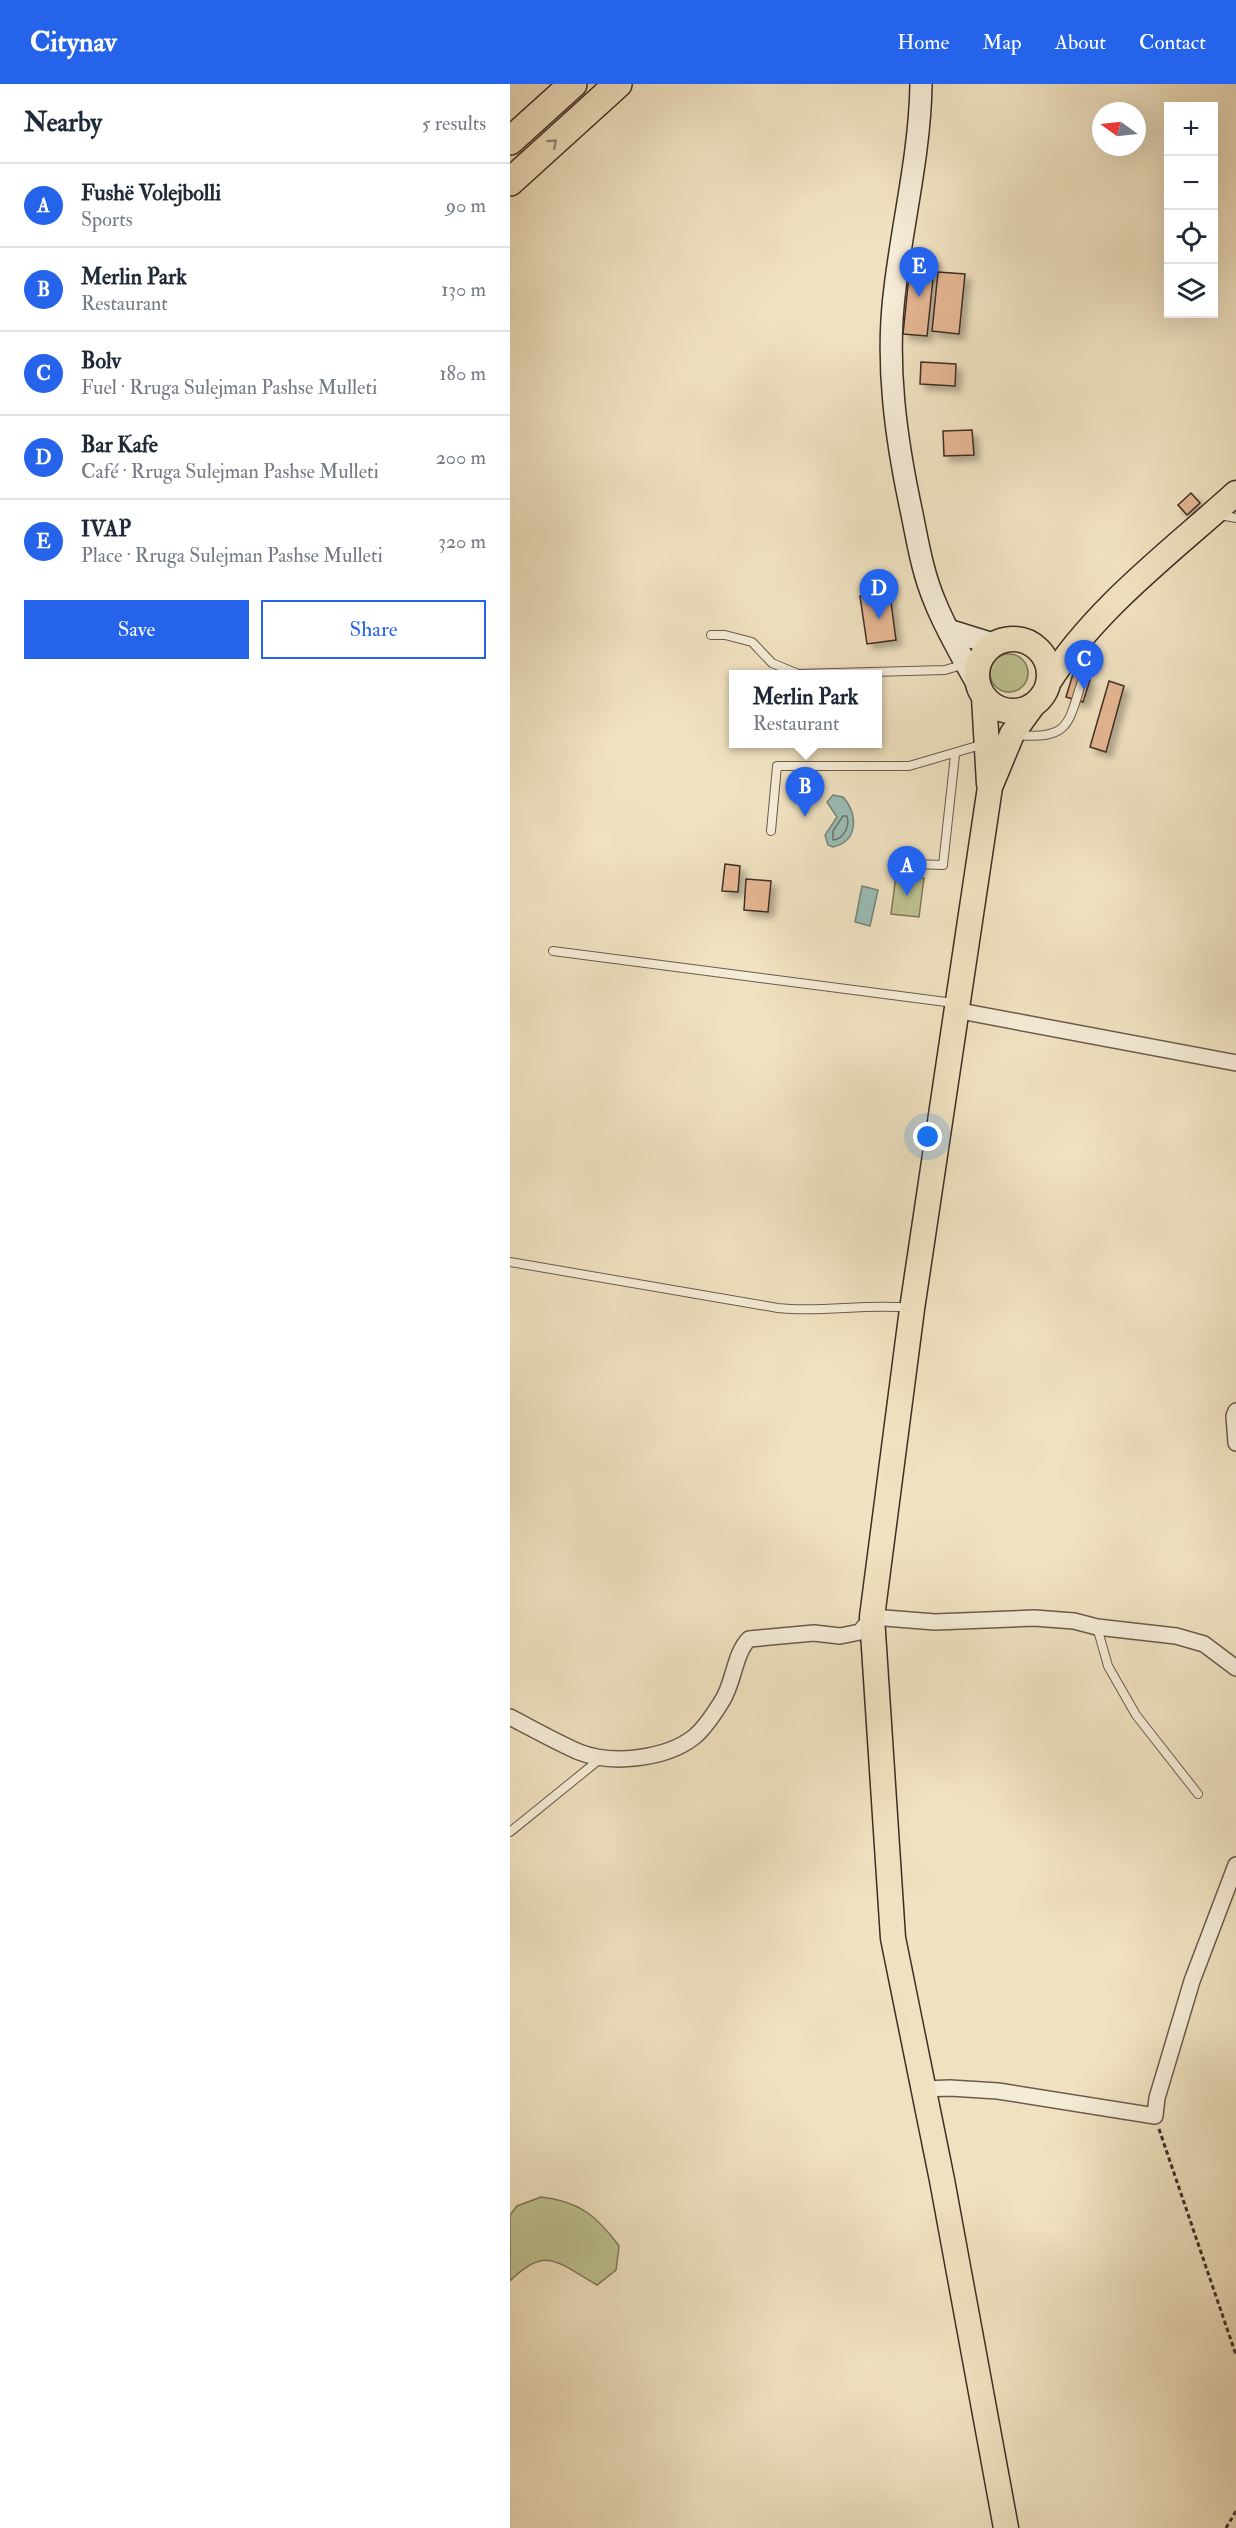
<!DOCTYPE html>
<html lang="en">
<head>
<meta charset="utf-8">
<style>
	:root { --surface:#fff; --page:#f2f2f3; --text:#1f2937; --muted:#747a83; --line:#e0e1e3; --accent:#2563eb }
	body { margin:0; font-family:"IM FELL Double Pica",serif; background:var(--page); color:var(--text) }
	.controls { position:absolute; right:18px; top:18px; display:grid; overflow:hidden; border-radius:0px; box-shadow:0 6px 24px #0002 }
	.controls button { width:54px; height:54px; display:grid; place-items:center; padding:0; border:0; border-bottom:2px solid var(--line); background:var(--surface); color:var(--text); font:30px sans-serif }
	.compass { position:absolute; left:582px; top:18px; width:54px; height:54px; border-radius:50%; background:var(--surface); box-shadow:0 6px 24px #0002; rotate:285deg }
	.you { position:absolute; left:418px; top:1053px; width:21px; height:21px; margin:-15px; border:4px solid #fff; border-radius:50%; background:#1a73e8; box-shadow:0 0 0 9px #1a73e833 }
	.badge { display:grid; place-items:center; width:39px; height:39px; border-radius:50%; background:var(--accent); color:#fff; font-size:20px; font-weight:700 }
	.pin { position:absolute; translate:-50% -50px; filter:drop-shadow(0 2px 3px #0008) }
	.pin::after { content:''; position:absolute; top:32px; width:21px; height:18px; background:inherit; clip-path:polygon(0 0,100% 0,50% 100%) }
	.popup { position:absolute; left:219px; top:586px; width:153px; height:78px; box-sizing:border-box; display:grid; place-content:center; border-radius:0px; background:var(--surface); filter:drop-shadow(0 2px 4px #0005); font-size:20px; white-space:nowrap; color:var(--muted) }
	.popup b { font-size:22px; color:var(--text) }
	.popup::after { content:''; position:absolute; left:50%; top:100%; margin-left:-12px; border:12px solid transparent; border-top-color:var(--surface) }
	.list { margin:0; padding:0; list-style:none }
	h2 { display:flex; justify-content:space-between; align-items:center; height:78px; margin:0; padding:0 24px; font-size:26px }
	h2 small { font-size:20px; font-weight:400; color:var(--muted) }
	.list li { display:grid; grid-template-columns:39px 1fr auto; gap:18px; align-items:center; box-sizing:border-box; height:84px; padding:0 24px; border-top:2px solid var(--line) }
	.list b { display:block; font-size:22px; white-space:nowrap }
	.list p { margin:0; font-size:20px; white-space:nowrap; color:var(--muted) }
	.list em { font-size:20px; font-style:normal; color:var(--muted) }
	.actions { display:flex; gap:12px; padding:18px 24px }
	.actions a { flex:1; padding:14px 0; border:2px solid var(--accent); border-radius:0px; text-align:center; font-size:21px; color:var(--accent) }
	.actions .main { background:var(--accent); color:#fff }
	.icon { flex:none; width:33px; height:33px; fill:none; stroke:currentColor; stroke-width:2; stroke-linecap:round; stroke-linejoin:round }
	.map { position:relative; flex:none; width:726px; height:2444px; overflow:hidden }
	header { display:flex; align-items:center; gap:36px; box-sizing:border-box; height:84px; padding:0 30px; background:var(--accent); color:#fff }
	header strong { font-size:28px }
	nav { display:flex; gap:33px; margin-inline-start:auto; font-size:21px }
	main { display:flex }
	aside { flex:1; background:var(--surface) }
	.map>svg:first-child { display:block }
	.green { fill:#bdc290; stroke:#7e785a; stroke-width:1.5 }
	.water { fill:#9abdb6; stroke:#76847c; stroke-width:1.5 }
	.lines { fill:none; stroke-linecap:round; stroke-linejoin:round }
	.shore { stroke:#6c766e; stroke-width:1.5 }
	.building { fill:#e5b693; stroke:#3f2e25; stroke-width:1.5; filter:url(#shadow) }
	.service-casing { stroke:#6b5b4c; stroke-width:10 }
	.minor-casing { stroke:#6b5b4c; stroke-width:18 }
	.secondary-casing { stroke:#3f2e25; stroke-width:24 }
	.primary-casing { stroke:#3f2e25; stroke-width:27 }
	.motorway-casing { stroke:#3f2e25; stroke-width:30 }
	.path { stroke:#3f2e25; stroke-width:3; stroke-dasharray:4.5 3; stroke-linecap:butt }
	.service { stroke:#f5ecd7; stroke-width:8 }
	.minor { stroke:#f5ecd7; stroke-width:15 }
	.secondary { stroke:#f5ecd7; stroke-width:21 }
	.primary { stroke:#f0e2c1; stroke-width:24 }
	.motorway { stroke:#f0e2c1; stroke-width:27 }
	.oneway { stroke:#988873 }
</style>
</head>
<body>
<header>
<strong>Citynav</strong>
<nav><a>Home</a><a>Map</a><a>About</a><a>Contact</a></nav>
</header>
<main>
<aside>
<h2>Nearby<small>5 results</small></h2>
<ul class="list">
<li><span class="badge">A</span><div><b>Fushë Volejbolli</b><p>Sports</p></div><em>90 m</em></li>
<li><span class="badge">B</span><div><b>Merlin Park</b><p>Restaurant</p></div><em>130 m</em></li>
<li><span class="badge">C</span><div><b>Bolv</b><p>Fuel · Rruga Sulejman Pashse Mulleti</p></div><em>180 m</em></li>
<li><span class="badge">D</span><div><b>Bar Kafe</b><p>Café · Rruga Sulejman Pashse Mulleti</p></div><em>200 m</em></li>
<li><span class="badge">E</span><div><b>IVAP</b><p>Place · Rruga Sulejman Pashse Mulleti</p></div><em>320 m</em></li>
</ul>
<div class="actions"><a class="main">Save</a><a>Share</a></div>
</aside>
<div class="map">
<svg width="726" height="2444" viewBox="0 0 726 2444">
	<defs>
		<filter id="shadow"><feDropShadow dx="5.5" dy="5.5" stdDeviation="3" flood-color="#0004"/></filter>
	</defs>
	<rect width="100%" height="100%" fill="#f0e2c1"/>
	<filter id="stains"><feTurbulence type="fractalNoise" baseFrequency=".00333" numOctaves="4"/><feColorMatrix values="0 0 0 0 .2 0 0 0 0 .09 0 0 0 0 .02 0 0 0 .5 -.17"/></filter>
	<radialGradient id="worn" r=".72"><stop offset=".6" stop-color="#630" stop-opacity="0"/><stop offset="1" stop-color="#630" stop-opacity=".3"/></radialGradient>
	<!-- green -->
	<path class="green" d="M480 589a19 19 0 1 1 38 0a19 19 0 1 1-38 0Z
		M386,791l28,3 -5,39 -28,-3z
		M31,2113c38,4 56,19 78,49l-3,24 -19,15c-38,-21 -50,-41 -87,-4v-66l7,-9z"/>
	<!-- water -->
	<path class="water" d="M323,711l10,2c15,16 16,44 -10,50l-5,-2 -3,-10 12,-18 -10,-15z
		M352,802l16,4 -8,36 -15,-4z"/>
	<g class="lines">
		<!-- shore -->
		<path class="shore" d="M337,732c3,10 -3,23 -14,24v-9l10,-15z"/>
	</g>
	<!-- building -->
	<path class="building" d="M401,173l24,3 -8,76 -24,-2z
		M428,188l27,2 -6,60 -27,-3z
		M411,278l35,2 -1,22 -35,-2z
		M462,346l2,25 -30,1 -1,-25z
		M681,409l9,10 -13,12 -9,-10z
		M364,510v4l16,-3 6,45 -29,4 -7,-48z
		M563,590l17,6 -7,22 -17,-5z
		M599,597l15,5 -18,66 -16,-5z
		M215,780l15,2 -2,26 -16,-1z
		M236,795l25,2 -3,31 -24,-2z"/>
	<g class="lines">
		<!-- service casing -->
		<g class="service-casing">
			<path id="service" d="M710,431l16,3
				M201,551h14l27,7 20,21 26,11 147,-4 20,-6
				M507,651c54,5 51,-12 66,-57l-11,-23
				M261,747l6,-65h132l75,-22
				M401,780l32,1 12,-110
				M43,867l401,52
				M0,1178l268,46c44,5 89,-5 132,0
				M587,1543l11,39 28,49 62,79
				M0,1748l90,-73"/>
		</g>
		<!-- minor casing -->
		<g class="minor-casing">
			<path id="minor" d="M445,926l281,53
				M726,1327l-2,5 2,27
				M0,1633c23,12 46,25 69,35 33,13 87,7 115,-15 11,-9 20,-23 28,-36 12,-18 12,-47 27,-62l65,-6 26,3 20,-4 12,-15 63,5 99,-4 40,3 23,6 79,9 28,8 32,24
				M412,2005l28,-1 48,3 157,25 2,-18 35,-117 44,-116"/>
		</g>
		<!-- secondary casing -->
		<g class="secondary-casing">
			<path id="secondary" d="M411,0c-1,69 -18,136 -26,204 -10,75 1,152 17,226 6,30 11,60 23,88 12,30 29,58 44,85
				M438,546l45,14"/>
		</g>
		<!-- primary casing -->
		<g class="primary-casing">
			<path id="primary" d="M467 591a36 36 0 1 1 72 0a36 36 0 1 1-72 0Z
				M538,599c47,-75 123,-131 188,-190
				M474,613l5,87
				M496,2444l-64,-348 -49,-242 -21,-321 40,-308 78,-522 22,-53 21,-29"/>
		</g>
		<!-- motorway casing -->
		<g class="motorway-casing">
			<path id="motorway" d="M0,57l63,-57
				M0,98l108,-98"/>
		</g>
		<!-- path -->
		<path class="path" d="M649,2045l77,226
			M716,2444l10,-17"/>
		<!-- service -->
		<use href="#service" class="service"/>
		<!-- minor -->
		<use href="#minor" class="minor"/>
		<!-- secondary -->
		<use href="#secondary" class="secondary"/>
		<!-- primary -->
		<use href="#primary" class="primary"/>
		<!-- motorway -->
		<use href="#motorway" class="motorway"/>
	</g>
	<!-- one-way arrows -->
	<defs><path id="oneway-chevron" d="M-2-3.5L2.5 0L-2 3.5" fill="none" stroke-width="1.6" stroke-linecap="round" stroke-linejoin="round" transform="scale(1.5)"/></defs>
	<use class="oneway" href="#oneway-chevron" transform="translate(43 59) rotate(-42)"/>
	<rect width="100%" height="100%" filter="url(#stains)"/>
	<rect width="100%" height="100%" fill="url(#worn)"/>
</svg>
<div class="controls">
<button>+</button>
<button>−</button>
<button><svg class="icon" aria-label="locate" viewBox="0 0 24 24"><circle cx="12" cy="12" r="6"/><path d="M12 2v4M12 18v4M2 12h4M18 12h4"/></svg></button>
<button><svg class="icon" aria-label="layers" viewBox="0 0 24 24"><path d="M12 4l9 5-9 5-9-5zM3 14l9 5 9-5"/></svg></button>
</div>
<svg class="compass" viewBox="-18 -18 36 36"><path d="M0-13l5 13h-10z" fill="#e53935"/><path d="M0 13l5-13h-10z" fill="#747a83"/></svg>
<div class="you"></div>
<div class="pin badge" style="left:397px;top:812px">A</div>
<div class="pin badge" style="left:295px;top:733px">B</div>
<div class="popup"><b>Merlin Park</b>Restaurant</div>
<div class="pin badge" style="left:574px;top:606px">C</div>
<div class="pin badge" style="left:369px;top:535px">D</div>
<div class="pin badge" style="left:409px;top:213px">E</div>
</div>
</main>
</body>
</html>
